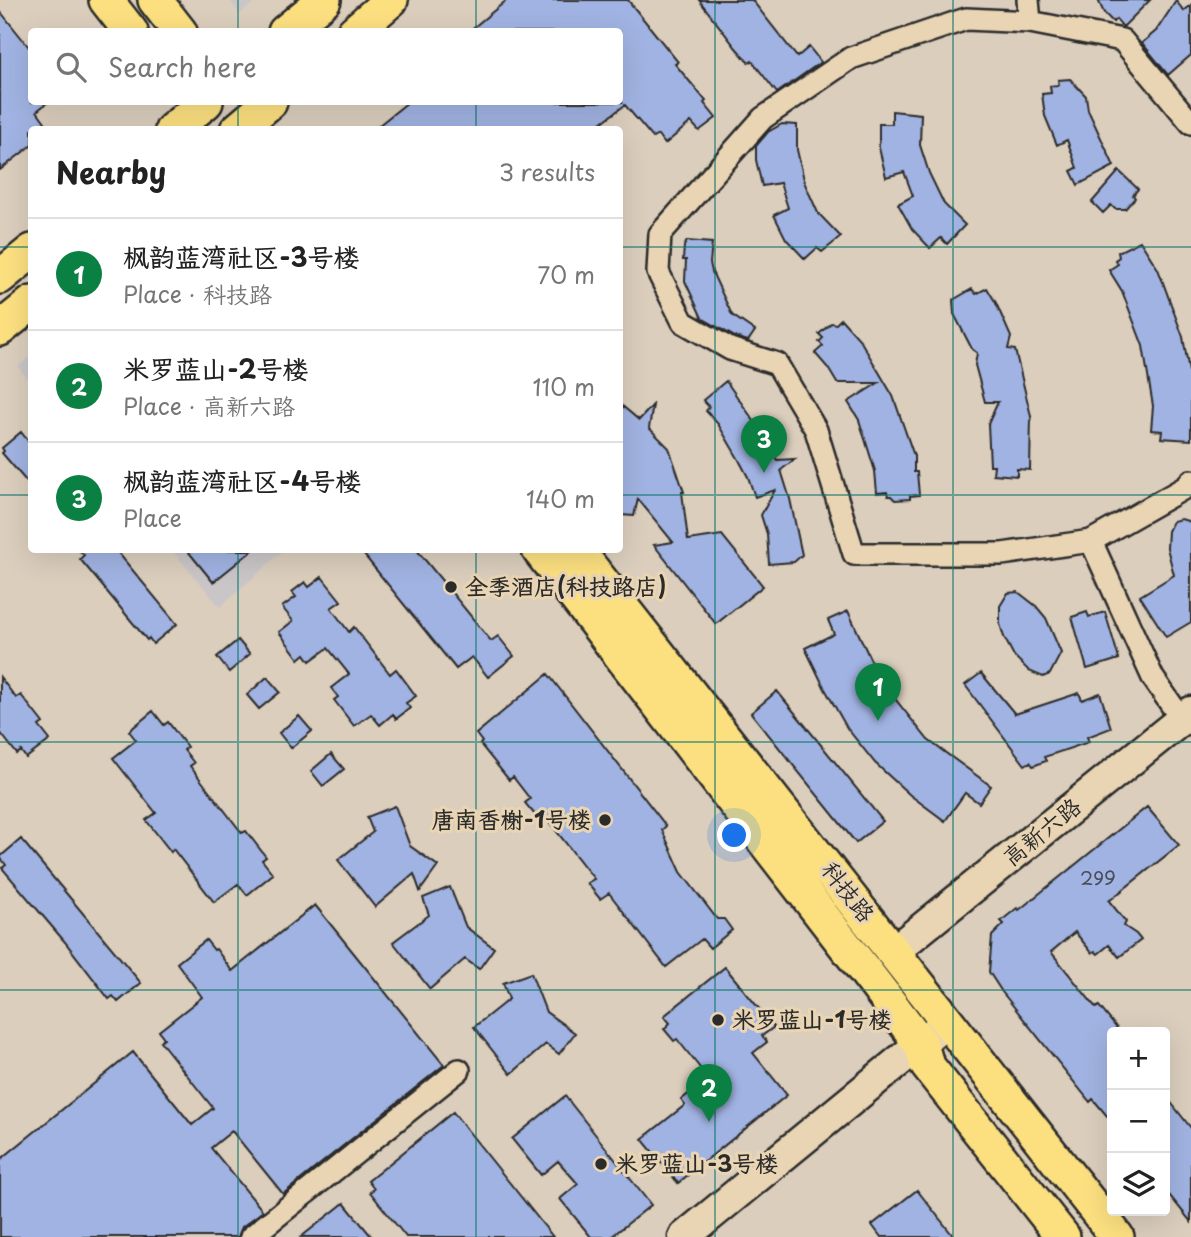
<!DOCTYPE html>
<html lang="en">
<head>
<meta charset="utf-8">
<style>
	:root { --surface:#fff; --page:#f2f2f2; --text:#222; --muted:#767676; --line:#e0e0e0; --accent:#0b8043 }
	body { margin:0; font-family:"Playpen Sans","LXGW WenKai TC",sans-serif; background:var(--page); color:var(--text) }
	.controls { position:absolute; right:21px; bottom:21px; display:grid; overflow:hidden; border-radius:7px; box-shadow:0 7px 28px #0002 }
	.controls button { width:63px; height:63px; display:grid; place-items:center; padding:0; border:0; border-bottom:2px solid var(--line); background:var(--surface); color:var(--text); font:35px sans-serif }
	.you { position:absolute; left:735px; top:836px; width:24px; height:24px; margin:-18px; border:5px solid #fff; border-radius:50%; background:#1a73e8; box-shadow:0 0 0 10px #1a73e833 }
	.badge { display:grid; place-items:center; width:46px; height:46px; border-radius:50%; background:var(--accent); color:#fff; font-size:23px; font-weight:700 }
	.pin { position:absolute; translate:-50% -58px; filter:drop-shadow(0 2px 4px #0008) }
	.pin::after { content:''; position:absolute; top:37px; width:24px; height:21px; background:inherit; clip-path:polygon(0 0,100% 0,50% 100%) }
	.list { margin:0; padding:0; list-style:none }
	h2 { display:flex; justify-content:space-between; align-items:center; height:91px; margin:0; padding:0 28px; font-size:30px }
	h2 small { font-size:23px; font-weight:400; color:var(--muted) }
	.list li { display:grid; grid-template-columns:46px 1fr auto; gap:21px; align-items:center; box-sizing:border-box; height:112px; padding:0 28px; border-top:2px solid var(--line) }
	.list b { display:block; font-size:26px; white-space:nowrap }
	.list p { margin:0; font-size:23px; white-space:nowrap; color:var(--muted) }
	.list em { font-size:23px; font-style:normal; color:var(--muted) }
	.icon { flex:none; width:38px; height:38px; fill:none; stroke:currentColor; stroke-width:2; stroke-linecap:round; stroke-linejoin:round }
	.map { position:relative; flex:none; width:1191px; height:1237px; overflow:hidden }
	.search { position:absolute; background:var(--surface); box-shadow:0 7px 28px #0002; left:28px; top:28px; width:595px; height:77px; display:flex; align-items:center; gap:18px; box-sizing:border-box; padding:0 24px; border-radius:7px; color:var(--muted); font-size:26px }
	.panel { position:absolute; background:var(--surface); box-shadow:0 7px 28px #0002; left:28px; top:126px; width:595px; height:427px; border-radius:7px }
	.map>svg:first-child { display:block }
	.built { fill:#cac6c8 }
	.building { fill:#a1b3e2; stroke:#2b2b2b; stroke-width:2 }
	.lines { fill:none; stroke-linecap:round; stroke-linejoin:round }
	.street-casing { stroke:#2b2b2b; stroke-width:26 }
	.secondary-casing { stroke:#2b2b2b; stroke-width:35 }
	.primary-casing { stroke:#2b2b2b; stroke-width:38 }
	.street { stroke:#e9d5b4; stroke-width:21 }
	.secondary { stroke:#e9d5b4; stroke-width:30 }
	.primary { stroke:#fce080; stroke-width:33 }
	.grid { fill:none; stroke:#0f766e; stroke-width:2; stroke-opacity:0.55 }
	.poi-dot { fill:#2b2b2b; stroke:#e9d5b4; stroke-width:2.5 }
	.labels { text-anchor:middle; stroke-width:6; stroke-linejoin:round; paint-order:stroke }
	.number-label { font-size:19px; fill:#484d59 }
	.poi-label { font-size:23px; font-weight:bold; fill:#2b2b2b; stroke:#e9d5b4; text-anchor:start }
	.street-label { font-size:23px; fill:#2b2b2b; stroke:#e9d5b4 }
</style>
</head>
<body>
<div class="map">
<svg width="1191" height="1237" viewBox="0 0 1191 1237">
	<rect width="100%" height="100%" fill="#dbcebd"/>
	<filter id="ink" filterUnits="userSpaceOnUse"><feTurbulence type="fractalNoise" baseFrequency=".0143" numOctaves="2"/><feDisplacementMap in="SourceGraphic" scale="14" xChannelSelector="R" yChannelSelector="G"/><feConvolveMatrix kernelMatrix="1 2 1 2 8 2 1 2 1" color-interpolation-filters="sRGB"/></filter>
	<g filter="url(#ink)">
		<!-- built -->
		<path class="built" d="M229,0h28l-17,14z
			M31,355v28l-13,-16z
			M172,550h112l-64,57z"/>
		<!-- building -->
		<path class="building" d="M507,0h121l50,62 -3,2 31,37 -2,2 12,15 -17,13 -8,-9 -26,22 -7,-9 -5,3 -28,-33 -24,18 5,7h-233l35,-28h214l-2,-4v-66h-152z
			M699,0h53l45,57 12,-10 12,15 -44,31 -25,-32 -3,2 -13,-15z
			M1098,0h52l-27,27 -7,-8 -3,3 -9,-9z
			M1176,1l8,10 7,-6v50l-23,20 -26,-32 14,-12z
			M0,11l32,40v51h16l-11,9 8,11 -9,8h-4v15l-32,25z
			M1070,79l16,17 2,14 26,56 -36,19 -7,-14 6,-3 -10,-28 -10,5 -12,-29 -3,-22 9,-1 -1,-7 9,-1 -1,-5z
			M892,111l29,3 -1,31 9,28 15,31 21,21 -18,19 -6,-6 -11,10 -18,-19 -14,-25 15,-8 -9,-24 -18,5 -7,-29v-24h13z
			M782,124l15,1v25l8,34 13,29 23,24 -19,15 -5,-4 -12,11 -19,-20 -12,-24 14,-7 -8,-25 -18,3 -6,-26v-14l12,-14z
			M1119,171l19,18 -5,6 2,3 -10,11h-10l-4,-4 -8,8 -11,-11z
			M687,241l25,2 -2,20 2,9 20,43 23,16 -7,10 -13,-4 -33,-19 -17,-37 1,-21h-3l1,-14z
			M1140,241l18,28 25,68 8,46v57l-30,-2 1,-7 -11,-1 2,-24 -10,-60 -21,-55 -13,-21 9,-6 -3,-4 4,-3 -1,-5z
			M987,288l9,15 15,34 -3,12 7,1 16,66 -1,54 -13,-1v7l-24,-2 1,-9h-4l-2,-41 10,-22h-13l-10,-37 2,-12 -5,-4 -18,-35 -1,-14 19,-11 4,5z
			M841,319l19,21 33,56 21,60v16h3l2,23 -9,1v3l-15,1 -4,-4h-3l-1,-4 -10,1 -2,-22 -16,-51 -11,-18 30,-19h-41l-9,-15 -13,-15 8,-7 -4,-4 4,-4 -4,-4 12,-11 5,1z
			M726,381l35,50 16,29 18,-1 -14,11 9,29 12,56 -8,7 -25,2 -2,-30 -6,-19 14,-25 -20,7 -7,-20 -9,-17 -21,-36 -12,-13 3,-4 -6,-7z
			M620,404l19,16 14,-15 -4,23 20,20 15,44h-2l6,48 34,-5 41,51 -47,38 -62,-79 19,-3 -35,-43 -4,17 -14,-1z
			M21,432l11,14v42l-30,-35 2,-2 -2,-3z
			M1181,519l10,3v100l-25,15 -26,-41 34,-21 -7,-27 1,-17 5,-10z
			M79,550h37l61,74 -24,20 -4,-6 -2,2 -67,-81 4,-4z
			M187,550h66l-40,32z
			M360,550h57l74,91 7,-5 16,20 -26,21 -16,-20 -16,12z
			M322,577l19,24 -10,7 18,24 5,-5 36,47 6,-5 20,27 -10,7 4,5 -14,11 -3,-5 -13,11 -9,-11 -17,12 -20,-26 4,-3 -7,-9 18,-14 -21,-26 -18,13 -5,-7 -6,5 -20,-27 14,-11 -11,-14 14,-10 -4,-5 13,-10 4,5z
			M1018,592l18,14 10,12 15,35 -11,21 -7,3 -14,-6 -15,-15 -10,-19 -4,-13v-18l8,-13z
			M848,611l32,69 48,60 63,46 -12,17 -14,-10 -20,28 -35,-26 -35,-32 -28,-35 -22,-39 -20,-41 29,-14 -6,-14z
			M1087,612l2,5 16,-5 14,47 -32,10 -15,-52z
			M238,640l12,14 -21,18 -12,-15z
			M981,673l34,41 64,-21 3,7 18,-7 11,35 -24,9 2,5 -45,15 2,4 -13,5 -3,-4 -5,3 -60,-80z
			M548,674l118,152 -4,4 19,42 36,47h7l8,11 -22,18 -8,-9 -36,28 -57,-74 -9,6 -13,-16 7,-4 -48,-61 -5,4 -16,-19 5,-4 -17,-22 -4,3 -29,-36 2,-2 -6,-8z
			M0,677l16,21 5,-3 22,28 -4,3 11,14 -24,18 -5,-7 -4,3 -17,-22z
			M267,677l13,15 -21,17 -12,-14z
			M777,691l106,130 -27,22 -105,-130z
			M153,711l11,14 4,-3 19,25 -3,3 10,13 -4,3 52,67 4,-2 20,26 -4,3 11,14 -26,21 -9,-11 -24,18 -41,-53 -2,3 -25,-32 10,-7 -43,-55 23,-18 -7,-9z
			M299,716l13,15 -21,17 -12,-15z
			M331,754l13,15 -21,17 -12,-15z
			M395,806l15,40 28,20 -18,25 -6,-17 -39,33 -37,-47 35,-28 -6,-15z
			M1147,807l32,38 -70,56 17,21 -2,4 12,8 5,6 -22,17 -10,-12 -11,9 -3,-3 -3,2 -17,-21 -24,20 45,56 3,-2 21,26h-8v90l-19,-23 -3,3 -88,-110 -13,-20 3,-36 12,-12 -3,-3 16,-13 2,2z
			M21,839l120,144 -23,19 -5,-6 -4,3 -44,-57 -63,-74 4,-3 -6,-8z
			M450,887l16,40 28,21 -15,21 -14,-10 -35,30 -37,-47 36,-27 -6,-17z
			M315,905l129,160 -161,129 -51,-63 -21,17 52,63 -21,16 -4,10h-238v-77l133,-108 59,73 21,-17 -53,-67 4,-3 -5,-7 43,-34 -25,-34 29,-23 8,10 2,-1 16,22z
			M725,967l49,60 -12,9 5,6 -14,11 34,42 -109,88 -36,-44 43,-34 -4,-5 27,-22 -31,-39 -3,2 -10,-12 6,-6 -6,-7z
			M531,973l15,39 29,21 -16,21 -13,-10 -35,30 -37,-47 35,-28 -6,-16z
			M1165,1095l26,33v94l-26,-32z
			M565,1096l86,109 -40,32h-20l-31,-38 18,-15 -20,-23 -17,14 -29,-36z
			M453,1112l100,125h-147l-36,-45 4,-3 -6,-8z
			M917,1190l37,47h-73l-9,-12z
			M344,1203l28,34h-71z"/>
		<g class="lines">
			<!-- street casing -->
			<g class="street-casing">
				<path id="street" d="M1028,0l2,22
					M1191,123l-69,-83 -92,-18 -64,-3 -115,39 -88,60 -103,116 -2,38 25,50 47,27 47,15 39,66 38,124h148l89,-13 95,-54 5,-6
					M1091,541l62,137 29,42
					M251,1237l208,-167"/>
			</g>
			<!-- secondary casing -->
			<g class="secondary-casing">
				<path id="secondary" d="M894,951l297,-239
					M684,1237l264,-216"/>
			</g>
			<!-- primary casing -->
			<g class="primary-casing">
				<path id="primary" d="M106,0l25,32
					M155,0l25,32
					M285,32l39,-32
					M354,32l37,-32
					M172,130l34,-28
					M237,130l33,-28
					M0,277l32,-26
					M0,329l32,-26
					M539,550l353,456 29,38 6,21 136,172
					M577,550l540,687"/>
			</g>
			<!-- street -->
			<use href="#street" class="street"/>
			<!-- secondary -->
			<use href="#secondary" class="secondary"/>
			<!-- primary -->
			<use href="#primary" class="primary"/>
		</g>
	</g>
	<!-- grid -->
	<path class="grid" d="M238,0v32M476,0v32M715,0v1237M953,0v1237M238,102v28M476,102v28M0,247h32M620,247h571M0,495h32M620,495h571M238,550v687M476,550v687M0,742h1191M0,990h1191"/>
	<!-- markers -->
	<g class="poi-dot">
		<circle cx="451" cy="587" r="7"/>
		<circle cx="605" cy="820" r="7"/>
		<circle cx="718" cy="1020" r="7"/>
		<circle cx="601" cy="1164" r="7"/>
	</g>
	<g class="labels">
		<!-- number labels -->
		<g class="number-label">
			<text x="1098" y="885">299</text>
		</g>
		<!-- poi labels -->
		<g class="poi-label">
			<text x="465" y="595">全季酒店(科技路店)</text>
			<text x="591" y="828" text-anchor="end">唐南香榭-1号楼</text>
			<text x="732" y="1028">米罗蓝山-1号楼</text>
			<text x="615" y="1172">米罗蓝山-3号楼</text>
		</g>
		<!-- street labels -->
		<g class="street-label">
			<text transform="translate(1042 832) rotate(-39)" y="8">高新六路</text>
			<text transform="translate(848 892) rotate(52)" y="8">科技路</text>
		</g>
	</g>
</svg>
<div class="controls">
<button>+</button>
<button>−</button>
<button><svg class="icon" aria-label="layers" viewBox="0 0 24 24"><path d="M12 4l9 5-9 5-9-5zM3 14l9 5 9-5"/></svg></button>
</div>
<div class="you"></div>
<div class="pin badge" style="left:878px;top:721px">1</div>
<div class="pin badge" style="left:709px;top:1122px">2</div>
<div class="pin badge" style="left:764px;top:473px">3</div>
<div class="search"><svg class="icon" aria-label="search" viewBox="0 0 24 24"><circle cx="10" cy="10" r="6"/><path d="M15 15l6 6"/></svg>Search here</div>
<section class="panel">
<h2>Nearby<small>3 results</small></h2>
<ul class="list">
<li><span class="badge">1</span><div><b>枫韵蓝湾社区-3号楼</b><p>Place · 科技路</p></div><em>70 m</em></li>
<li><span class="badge">2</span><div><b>米罗蓝山-2号楼</b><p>Place · 高新六路</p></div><em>110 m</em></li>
<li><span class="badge">3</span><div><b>枫韵蓝湾社区-4号楼</b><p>Place</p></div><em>140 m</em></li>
</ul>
</section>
</div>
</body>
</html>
